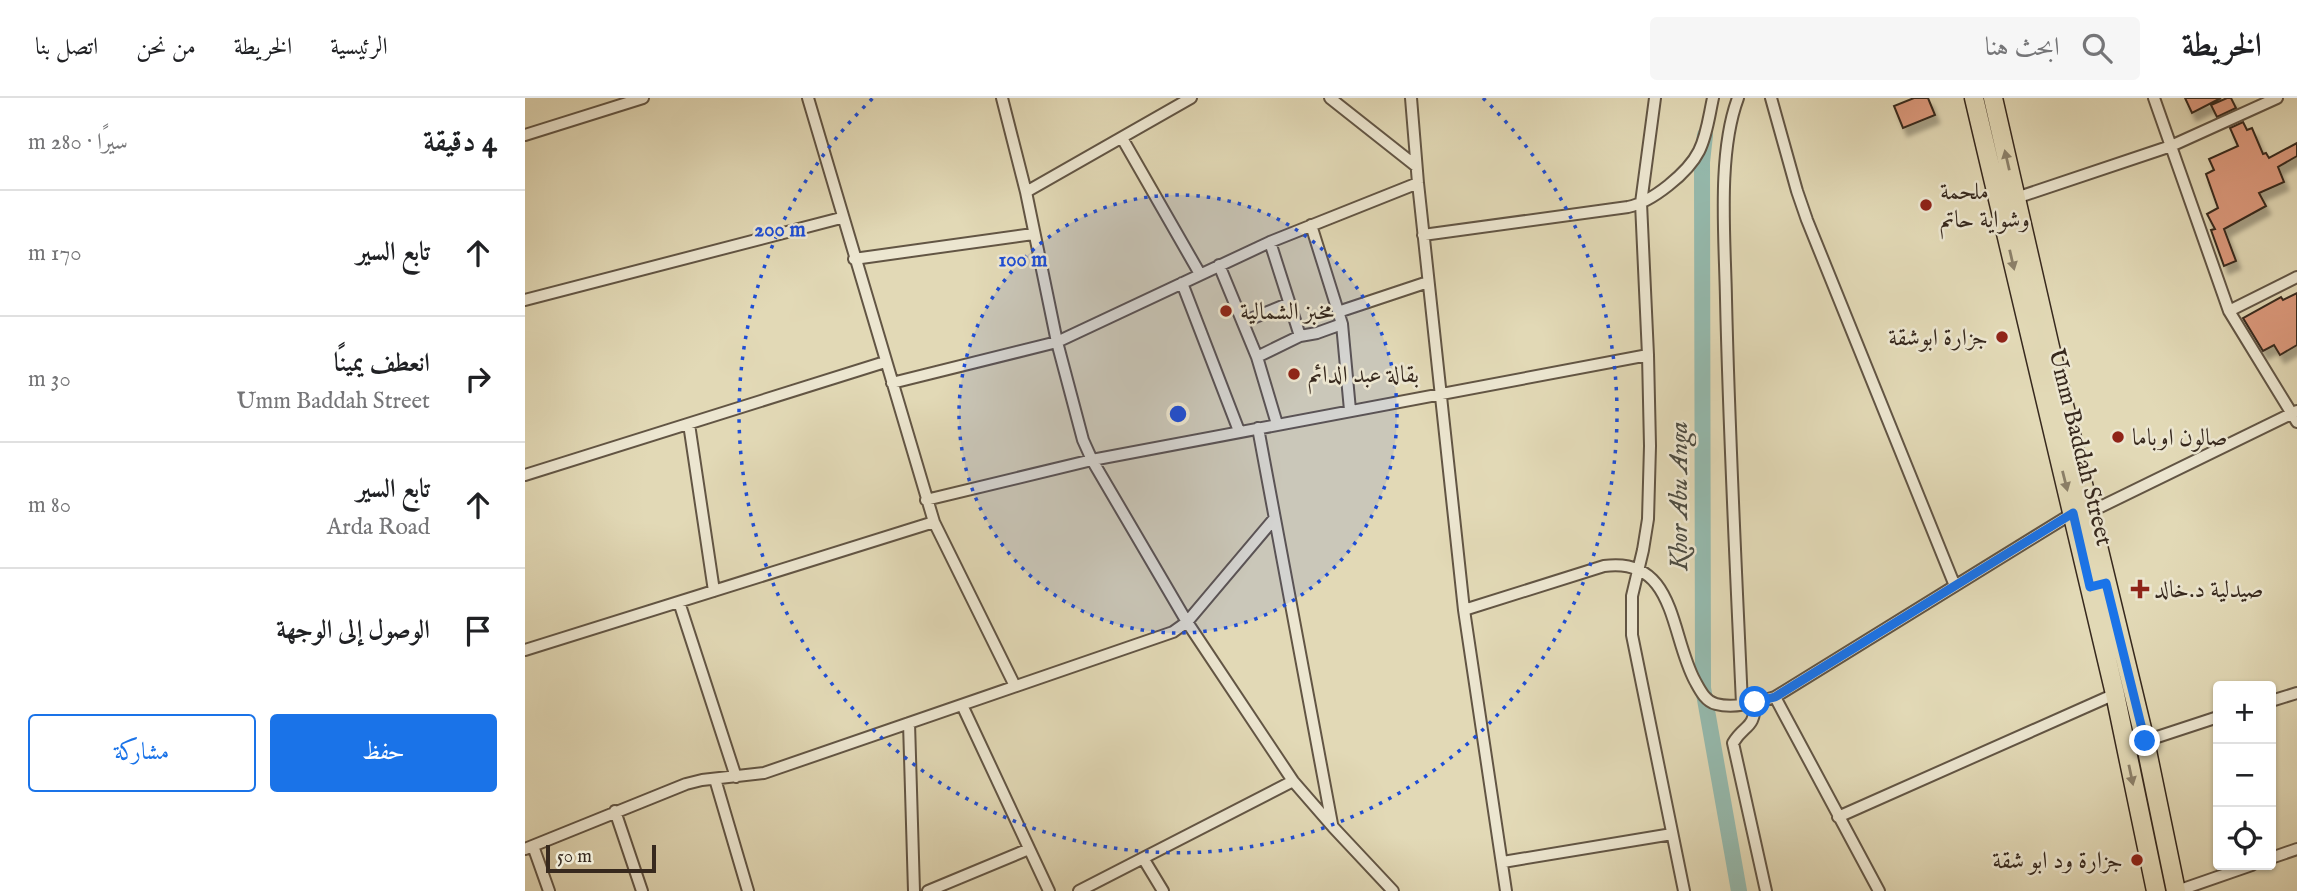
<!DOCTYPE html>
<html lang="ar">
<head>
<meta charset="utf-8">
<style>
	:root { --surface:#fff; --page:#f6f6f6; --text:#202124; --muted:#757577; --line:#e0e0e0; --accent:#1a73e8 }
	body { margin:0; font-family:"IM FELL English",Amiri,serif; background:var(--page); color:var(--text); direction:rtl }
	.controls { position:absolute; right:21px; bottom:21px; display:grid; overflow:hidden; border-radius:7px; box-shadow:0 2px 5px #0004 }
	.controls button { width:63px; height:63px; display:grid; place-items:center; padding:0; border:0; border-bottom:2px solid var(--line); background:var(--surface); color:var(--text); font:35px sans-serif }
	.scale { position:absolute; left:21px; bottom:18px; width:110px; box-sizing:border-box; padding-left:7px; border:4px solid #37291e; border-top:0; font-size:19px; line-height:24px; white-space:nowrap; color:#37291e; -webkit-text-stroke:5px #ece6d0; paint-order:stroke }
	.stop { position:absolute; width:21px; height:21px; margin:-16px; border:5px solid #1a73e8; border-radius:50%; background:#fff }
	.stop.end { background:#1a73e8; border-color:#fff; box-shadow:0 2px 7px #0008 }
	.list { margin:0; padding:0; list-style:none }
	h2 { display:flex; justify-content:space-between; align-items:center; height:91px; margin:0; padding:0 28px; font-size:30px }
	h2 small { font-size:23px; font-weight:400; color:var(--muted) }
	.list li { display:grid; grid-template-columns:46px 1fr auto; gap:21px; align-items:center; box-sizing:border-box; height:126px; padding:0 28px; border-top:2px solid var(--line) }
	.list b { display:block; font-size:26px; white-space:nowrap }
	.list p { margin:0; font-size:23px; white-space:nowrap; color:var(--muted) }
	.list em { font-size:23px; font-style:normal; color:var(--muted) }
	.actions { display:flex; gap:14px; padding:21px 28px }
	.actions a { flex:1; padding:16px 0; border:2px solid var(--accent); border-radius:7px; text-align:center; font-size:24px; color:var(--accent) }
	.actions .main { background:var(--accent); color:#fff }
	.icon { flex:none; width:38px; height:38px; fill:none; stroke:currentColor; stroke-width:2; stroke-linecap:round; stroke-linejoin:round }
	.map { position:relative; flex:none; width:1772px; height:793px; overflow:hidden; direction:ltr }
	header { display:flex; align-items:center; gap:42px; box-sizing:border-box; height:98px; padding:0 35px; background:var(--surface); border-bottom:2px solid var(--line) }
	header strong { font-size:33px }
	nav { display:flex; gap:38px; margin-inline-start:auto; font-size:24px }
	.search { width:490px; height:63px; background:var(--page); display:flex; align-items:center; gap:18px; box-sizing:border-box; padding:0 24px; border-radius:7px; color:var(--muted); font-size:26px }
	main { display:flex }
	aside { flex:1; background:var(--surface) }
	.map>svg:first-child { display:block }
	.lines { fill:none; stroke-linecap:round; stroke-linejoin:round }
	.canal { stroke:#95baae; stroke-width:16 }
	.building { fill:#dc997b; stroke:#37291e; stroke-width:2; filter:url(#shadow) }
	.minor-casing { stroke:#625544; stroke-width:14 }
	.primary-casing { stroke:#37291e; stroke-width:21 }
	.minor { stroke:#ece6d0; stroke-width:10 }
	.primary { stroke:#e2d9b6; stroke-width:18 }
	.oneway { fill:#8c816a }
	.route { stroke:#1a73e8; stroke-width:9 }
	.ring { fill:none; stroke:#1d4ed8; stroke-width:3.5; stroke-dasharray:3.5 7 }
	.poi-dot { fill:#8f2418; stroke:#ece6d0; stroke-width:2.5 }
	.labels { text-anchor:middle; stroke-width:5; stroke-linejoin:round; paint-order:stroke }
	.poi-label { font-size:24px; fill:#37291e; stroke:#ece6d0; text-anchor:start }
	.street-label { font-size:24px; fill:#37291e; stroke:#ece6d0 }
	.water-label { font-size:26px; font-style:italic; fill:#4e4d42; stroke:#ece6d0 }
	.centre { fill:#1d4ed8; stroke:#ece6d0; stroke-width:3.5 }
	.ring-label { font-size:21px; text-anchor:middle; font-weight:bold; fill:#1d4ed8; stroke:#ece6d0; stroke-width:5; stroke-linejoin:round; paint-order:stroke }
</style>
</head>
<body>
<header>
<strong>الخريطة</strong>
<div class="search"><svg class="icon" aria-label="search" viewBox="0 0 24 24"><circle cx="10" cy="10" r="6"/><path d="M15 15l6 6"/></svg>ابحث هنا</div>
<nav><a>الرئيسية</a><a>الخريطة</a><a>من نحن</a><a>اتصل بنا</a></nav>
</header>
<main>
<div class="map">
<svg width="1772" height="793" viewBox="0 0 1772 793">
	<defs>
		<filter id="shadow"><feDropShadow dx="4.5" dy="8" stdDeviation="2" flood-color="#0004"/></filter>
	</defs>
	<rect width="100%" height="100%" fill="#e2d9b6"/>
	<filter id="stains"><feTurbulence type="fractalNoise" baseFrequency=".00286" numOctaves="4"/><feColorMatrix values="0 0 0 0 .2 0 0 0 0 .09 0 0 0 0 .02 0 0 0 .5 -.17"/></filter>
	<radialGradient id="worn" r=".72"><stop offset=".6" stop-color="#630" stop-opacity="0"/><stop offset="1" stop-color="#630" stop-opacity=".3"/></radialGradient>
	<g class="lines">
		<!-- canal -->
		<path class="canal" d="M1180,37l-3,27 1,526 36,203"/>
	</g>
	<!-- building -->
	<path class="building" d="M1389,0h14l7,17 -32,13 -9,-22z
		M1660,0h36l-29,15z
		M1702,0h4l5,10 -19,9 -6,-12z
		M1718,24l4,8 5,-2 11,26 3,-1 3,5 28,-15v13l-19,11 6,15 -25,11 7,13 -42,23 12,32 -12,5 -13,-36 4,-1 -8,-15 11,-6 -12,-34 8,-4 -5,-11 29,-13 -8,-18z
		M1772,195v52l-17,10 -6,-10 -11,6 -20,-33 38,-21 2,3z"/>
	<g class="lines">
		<!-- minor casing -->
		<g class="minor-casing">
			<path id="minor" d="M283,0l126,424 81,164
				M477,0l24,94 31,150 26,98 9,20 95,162 106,159 40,46 60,64
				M805,0l86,68
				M886,0l7,85 46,427 42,281
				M1130,0l-14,105 7,152 2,91 -2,73 -5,31 -11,46v39l52,256
				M1213,0c-21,56 -13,141 -12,201 3,135 10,270 16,405
				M1246,0l26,93 10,29 148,366
				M1629,0l75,213 68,111
				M0,37l118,-37
				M597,40l78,136
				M501,94l165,-94
				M1491,100l155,-52 106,-48
				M786,127l31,99 8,86
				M898,137l205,-28c24,-5 60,-34 71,-56 8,-16 10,-35 14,-53
				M745,144l30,94
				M329,161l179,-25
				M694,167l38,92 20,67
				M657,185l57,148
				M0,202l316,-82
				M1704,213l68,-34
				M813,214l90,-30
				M718,224l47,-19
				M732,259l43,-21 17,-3 25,-9
				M367,285l165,-41 213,-100 148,-59
				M164,326l25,167
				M733,330l74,396
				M0,377l360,-113
				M401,402l166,-40 556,-105
				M1565,414l207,-101
				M154,504l57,175
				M939,512l140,-44c72,-10 66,69 91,115 5,9 10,20 21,23 19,5 41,-2 59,-7l298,-184
				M0,552l409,-128
				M1250,599l104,194
				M1746,603l26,-8
				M1230,604c0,28 -11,22 -22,41l33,148
				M437,607l87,186
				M384,625l5,168
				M1620,643l73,-24
				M190,681l33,112
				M90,713l27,80
				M1313,719l277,-123
				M8,748l16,45
				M0,751l161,-65 16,-4 62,-7 409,-141 14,-10 87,-103
				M618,760l20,33
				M1746,760l26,-9
				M978,764l169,-28
				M403,793l101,-42
				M554,793l214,-110
				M1652,793l75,-26"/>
		</g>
		<!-- primary casing -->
		<g class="primary-casing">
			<path id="primary" d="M1449,0l141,596 41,197
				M1468,0l57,249 95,394 31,150"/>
		</g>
		<!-- minor -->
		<use href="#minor" class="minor"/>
		<!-- primary -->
		<use href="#primary" class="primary"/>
	</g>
	<!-- one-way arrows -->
	<defs><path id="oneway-solid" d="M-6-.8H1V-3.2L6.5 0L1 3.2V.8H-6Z" transform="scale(1.75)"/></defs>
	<g class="oneway">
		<use href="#oneway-solid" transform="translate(1482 62) rotate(-103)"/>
		<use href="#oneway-solid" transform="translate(1487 162) rotate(77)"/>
		<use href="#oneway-solid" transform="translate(1540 383) rotate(76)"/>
		<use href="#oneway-solid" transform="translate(1606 677) rotate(78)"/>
	</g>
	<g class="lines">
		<!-- route -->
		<path class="route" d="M1230,604l20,-5 298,-184 17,74 16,-4 39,158"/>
	</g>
	<!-- distance rings -->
	<circle cx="653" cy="316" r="219" fill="#1d4ed8" fill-opacity=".12"/>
	<g class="ring">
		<circle cx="653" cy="316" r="219"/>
		<path d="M958 0A439 439 0 1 1 348 0"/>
	</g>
	<!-- markers -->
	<g class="poi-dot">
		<circle cx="1401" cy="107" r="7"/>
		<circle cx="701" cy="213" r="7"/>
		<circle cx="1477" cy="239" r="7"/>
		<circle cx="769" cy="276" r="7"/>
		<circle cx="1593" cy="339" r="7"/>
		<path d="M1611.5 480.5h7v7h7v7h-7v7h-7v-7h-7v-7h7z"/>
		<circle cx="1612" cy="762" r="7"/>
	</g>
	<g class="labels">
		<!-- poi labels -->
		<g class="poi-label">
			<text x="1415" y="101">ملحمة<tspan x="1415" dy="28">وشواية حاتم</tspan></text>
			<text x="715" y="221">مخبز الشمالية</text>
			<text x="1463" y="247" text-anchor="end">جزارة ابوشقة</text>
			<text x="783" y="284">بقالة عبد الدائم</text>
			<text x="1607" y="347">صالون اوباما</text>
			<text x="1629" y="499">صيدلية د.خالد</text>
			<text x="1598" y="770" text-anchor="end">جزارة ود ابو شقة</text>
		</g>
		<!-- street labels -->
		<g class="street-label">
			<text transform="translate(1556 349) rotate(76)" y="8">Umm Baddah Street</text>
		</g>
		<!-- water labels -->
		<g class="water-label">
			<text transform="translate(1153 398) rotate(-90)" y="9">Khor Abu Anga</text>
		</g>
	</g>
	<circle cx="653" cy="316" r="10" class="centre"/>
	<g class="ring-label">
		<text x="255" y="138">200 m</text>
		<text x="498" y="168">100 m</text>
	</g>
	<rect width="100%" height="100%" filter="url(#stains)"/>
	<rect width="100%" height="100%" fill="url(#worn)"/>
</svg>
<div class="controls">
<button>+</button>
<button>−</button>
<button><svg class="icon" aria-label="locate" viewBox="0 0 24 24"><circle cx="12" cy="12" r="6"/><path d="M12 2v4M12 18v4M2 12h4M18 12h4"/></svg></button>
</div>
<div class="scale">50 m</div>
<div class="stop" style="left:1230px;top:604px"></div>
<div class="stop end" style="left:1620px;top:643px"></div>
</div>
<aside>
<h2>4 دقيقة<small>سيرًا · 280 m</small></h2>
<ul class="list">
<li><svg class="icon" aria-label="ahead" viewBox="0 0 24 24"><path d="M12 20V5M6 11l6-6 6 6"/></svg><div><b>تابع السير</b></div><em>170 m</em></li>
<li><svg class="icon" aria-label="right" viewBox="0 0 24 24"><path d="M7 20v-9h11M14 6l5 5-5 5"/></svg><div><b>انعطف يمينًا</b><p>Umm Baddah Street</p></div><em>30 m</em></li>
<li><svg class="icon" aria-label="ahead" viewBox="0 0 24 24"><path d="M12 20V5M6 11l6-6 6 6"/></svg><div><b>تابع السير</b><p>Arda Road</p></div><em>80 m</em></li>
<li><svg class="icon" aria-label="arrive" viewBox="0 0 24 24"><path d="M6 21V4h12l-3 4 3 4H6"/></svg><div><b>الوصول إلى الوجهة</b></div></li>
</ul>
<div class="actions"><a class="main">حفظ</a><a>مشاركة</a></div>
</aside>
</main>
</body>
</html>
